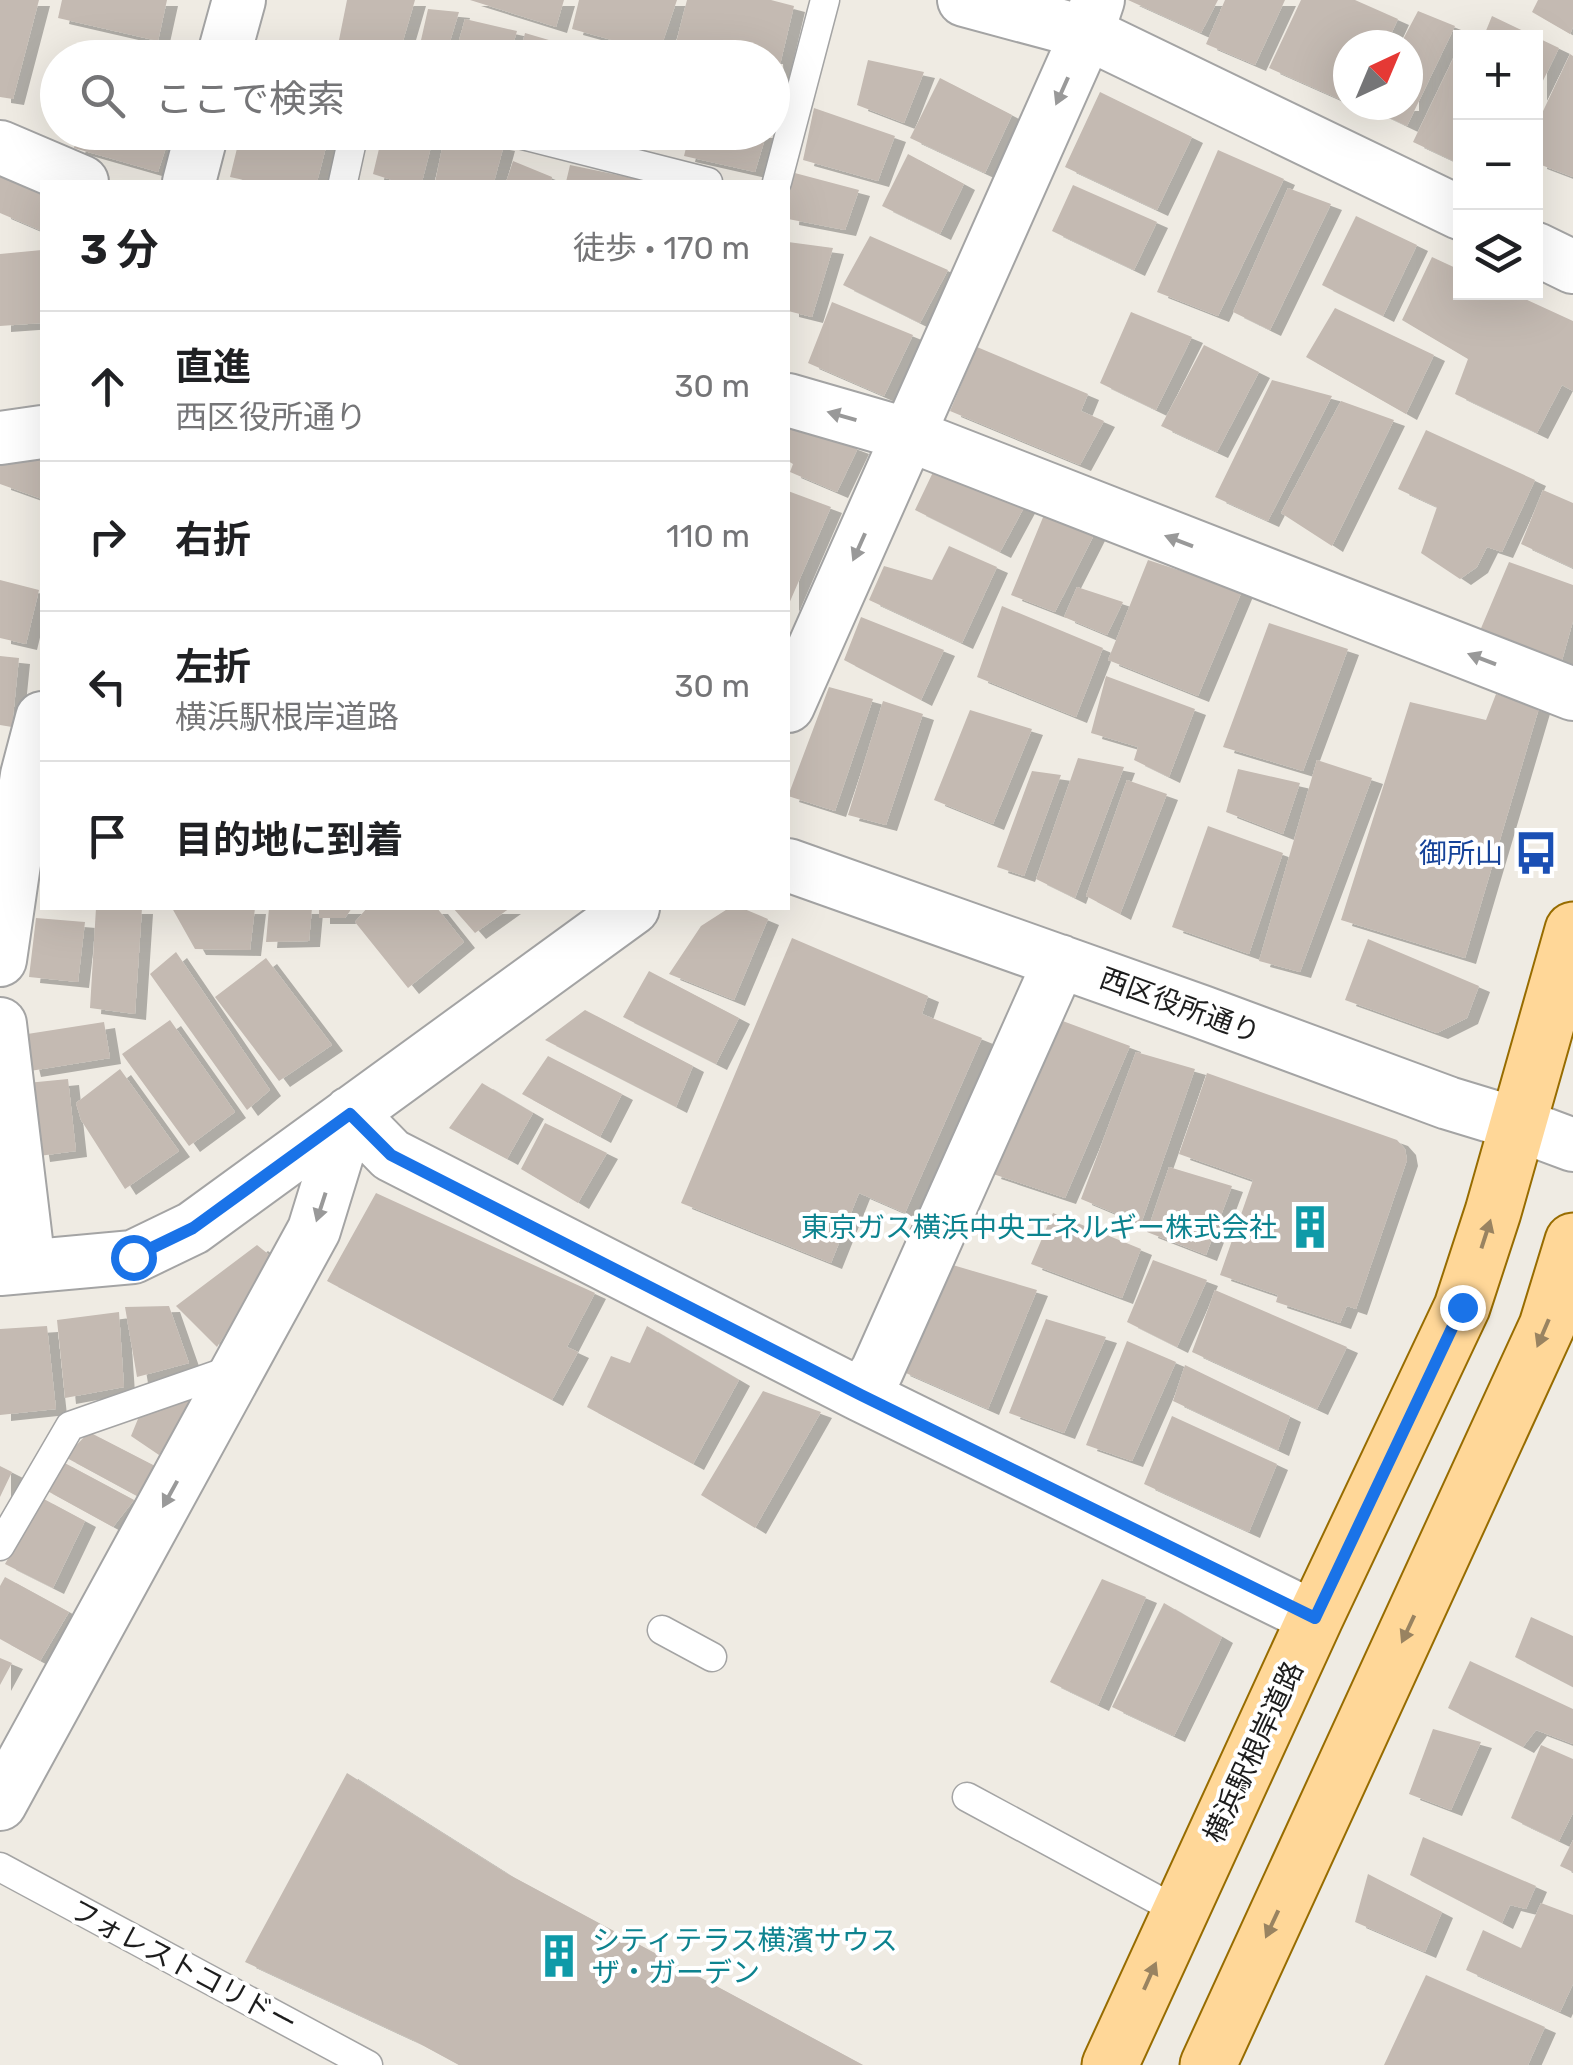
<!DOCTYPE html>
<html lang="ja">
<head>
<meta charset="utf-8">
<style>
	:root { --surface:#fff; --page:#f2f2f2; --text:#202124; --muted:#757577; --line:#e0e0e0 }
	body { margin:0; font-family:Rubik,"Noto Sans JP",sans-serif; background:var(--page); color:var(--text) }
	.controls { position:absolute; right:30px; top:30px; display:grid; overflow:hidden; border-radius:0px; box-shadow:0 10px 40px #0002 }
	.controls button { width:90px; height:90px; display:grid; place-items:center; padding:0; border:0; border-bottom:2px solid var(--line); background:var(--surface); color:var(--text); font:50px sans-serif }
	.compass { position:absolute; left:1333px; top:30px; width:90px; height:90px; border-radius:50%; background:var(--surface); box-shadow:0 10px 40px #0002; rotate:44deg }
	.stop { position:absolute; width:30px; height:30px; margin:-22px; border:8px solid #1a73e8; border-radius:50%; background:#fff }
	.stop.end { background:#1a73e8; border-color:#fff; box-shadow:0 2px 10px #0008 }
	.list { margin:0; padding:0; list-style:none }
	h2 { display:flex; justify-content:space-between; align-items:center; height:130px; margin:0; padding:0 40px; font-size:42px }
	h2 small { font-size:32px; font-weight:400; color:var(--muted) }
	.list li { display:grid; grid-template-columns:65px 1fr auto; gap:30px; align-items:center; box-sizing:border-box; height:150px; padding:0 40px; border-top:2px solid var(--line) }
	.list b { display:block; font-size:38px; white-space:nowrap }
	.list p { margin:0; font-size:32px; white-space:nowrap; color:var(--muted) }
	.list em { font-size:32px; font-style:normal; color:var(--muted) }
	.icon { flex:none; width:55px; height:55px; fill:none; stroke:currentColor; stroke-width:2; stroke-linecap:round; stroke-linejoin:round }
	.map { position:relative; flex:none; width:1573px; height:2065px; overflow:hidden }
	.search { position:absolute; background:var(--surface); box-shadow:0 10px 40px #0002; left:40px; top:40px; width:750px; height:110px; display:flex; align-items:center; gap:25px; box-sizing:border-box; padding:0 35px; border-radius:55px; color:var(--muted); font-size:38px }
	.panel { position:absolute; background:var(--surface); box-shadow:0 10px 40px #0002; left:40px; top:180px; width:750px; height:730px; border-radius:0px }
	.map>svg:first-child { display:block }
	.building { fill:#c4bab2; filter:url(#shadow) }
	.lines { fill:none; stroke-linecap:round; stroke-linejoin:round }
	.service-casing { stroke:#a4a4a4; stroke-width:31 }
	.minor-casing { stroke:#a4a4a4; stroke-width:56 }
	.primary-casing { stroke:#976c00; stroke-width:59 }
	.service { stroke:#fff; stroke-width:28 }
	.minor { stroke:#fff; stroke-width:52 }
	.primary { stroke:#ffd798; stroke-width:55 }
	.oneway { fill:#999 }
	.oneway2 { fill:#998361 }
	.route { stroke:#1a73e8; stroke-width:12 }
	.labels { text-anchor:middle; stroke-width:8; stroke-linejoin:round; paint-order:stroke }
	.transit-label { font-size:28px; fill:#164399; stroke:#fff; text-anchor:end }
	.street-label { font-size:28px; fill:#1d1d1d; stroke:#fff }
	.culture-label { font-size:28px; fill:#0d838f; stroke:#fff; text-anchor:end }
</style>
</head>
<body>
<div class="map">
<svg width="1573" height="2065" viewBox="0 0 1573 2065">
	<defs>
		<filter id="shadow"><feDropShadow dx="11" dy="6" stdDeviation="0" flood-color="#0004"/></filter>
	</defs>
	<rect width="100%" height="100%" fill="#efebe3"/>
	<!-- building -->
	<path class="building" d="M0,0h39l-26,99 -13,-2z
		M62,0h105l-9,41 -100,-23z
		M347,0h68l-17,58h-17l-43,-13z
		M470,0h94l-8,27z
		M579,0h98l-18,53 -87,-24z
		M687,0h84l23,6 -20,84 -2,-32h-100z
		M1128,0h90l-17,33z
		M1225,0h60l-30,65 -49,-21z
		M1301,0h54l43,19 -12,26h-38v58l-79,-35z
		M1538,0h35v27l-3,7 -38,-22z
		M428,9l31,3 -14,46h-28z
		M1418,11l37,15 -48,100 -44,-21h45v-60h-8z
		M1492,16l67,32 -23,47v-57h-53z
		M465,19l52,12 -8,27h-55z
		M525,33l75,22v3h-81z
		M264,41l60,15 -1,2h-63z
		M1460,44v120l-47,-22z
		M1570,54l3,2v121l-37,-14v-37z
		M868,60l56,12 -20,51 -47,-18z
		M940,78l72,37 -27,58 -75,-35z
		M1100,92l92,45 -35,73 -92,-43z
		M814,108l81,28 -17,45 -75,-21z
		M78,132h93l-13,40 -84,-24z
		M241,132h89l-13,50h-64l-23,-5z
		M383,132h42l9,3 -12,47h-24l-25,-8z
		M690,132h77l-12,40 -71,-16z
		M445,134l59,11 -10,37h-59z
		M1218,150l66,29 -66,137 -61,-24z
		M908,154l56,30 -24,50 -58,-28z
		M513,161l39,16 -1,5h-45z
		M0,165l42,19v47l-42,-18z
		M570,165l77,16 -1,1h-80z
		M791,172l68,18 -14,40 -57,-11z
		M1073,185l84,37 -23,48 -82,-39z
		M1288,188l43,16 -61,126 -37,-18z
		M1356,216l61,29 -34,71 -61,-31z
		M870,236l78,34 -28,53 -77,-38z
		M788,242l45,6 -21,69 -24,-6z
		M42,250v73l-42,3v-72z
		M1432,257l28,13v22h50l63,29v70l-11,-6 -25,48 -82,-39 13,-35 -66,-39z
		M832,302l81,33 -29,61 -76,-33z
		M1335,308l99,47 -28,59 -100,-57z
		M1131,312l61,25 -36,73 -56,-27z
		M1204,345l55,27 -42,80 -56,-26z
		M977,347l111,47 -7,17 23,10 -24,44 -130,-54z
		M1272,380l60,16 -64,125 -53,-24z
		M1341,401l53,19 -62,126 -51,-33z
		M788,422l70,26 -21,44 -47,-20 3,-8 -5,-3z
		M1426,430l109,50 -33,72 -15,-5 -10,20 -17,12 -39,-26 16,-46 -39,-18z
		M42,450v49l-42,-15v-29z
		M935,468l92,34 -27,50 -85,-42z
		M1543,490l30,13v65l-52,-24z
		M788,491l43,16 -43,99z
		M1046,510l51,19 -42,83 -44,-17z
		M949,546l48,21 -35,76 -93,-43 15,-34 48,14z
		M1148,560l94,31 -44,105 -90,-36z
		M1509,562l64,23v36l-12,43 -82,-31z
		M0,580l39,10 -13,54 -26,-6z
		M1077,587l46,15 -16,33 -43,-18z
		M1002,606l101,42 -27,69 -99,-40z
		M861,617l83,33 -23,50 -77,-40z
		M1269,623l79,26 -45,122 -80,-24z
		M0,656l19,2 -7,69 -12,-2z
		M1106,676l89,33 -26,68 -35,-17 4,-13 -47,-14z
		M829,687l44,12 -38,112 -47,-15z
		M1496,694l43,14 -74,250 -124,-38 69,-218 76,18z
		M883,701l40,13 -37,111 -38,-10z
		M970,710l62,19 -39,95 -59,-24z
		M1078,758l46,9 -49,131 -39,-19z
		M1317,760l55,18 -72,194 -41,-11z
		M1238,769l62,14 -17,51 -57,-22z
		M1032,771l29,4 -37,101 -27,-9z
		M1127,780l40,14 -47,120 -34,-18z
		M1208,826l75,27 -34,101 -77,-27z
		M96,908h46l-7,106 -45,-6z
		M172,908h83l-5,42 -55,-1z
		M269,908h43l-3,33 -43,1z
		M319,908h33l-7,10h-26z
		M367,908h70l27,34 -56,46 -53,-66z
		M453,908h57l-35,25z
		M729,908h13l26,11 -34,81 -65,-26 32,-48z
		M36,918l49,4 -7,60 -49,-5z
		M792,938l136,58 -6,18 60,24 -77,175 -46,-20 -28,70 -150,-60z
		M1368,939l111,47 -12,32 -30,15 -92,-33z
		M176,952l94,138 -23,20 -97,-136z
		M266,958l66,87 -53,36 -64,-84z
		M649,971l90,47 -23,46 -93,-47z
		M585,1010l108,56 -17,41 -131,-67z
		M170,1020l65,92 -46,34 -67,-92z
		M1060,1020l70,26 -65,152 -75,-25z
		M104,1022l6,36 -80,13 -9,-36z
		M1136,1052l59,17 -54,155 -60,-25z
		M548,1056l74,38 -22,43 -78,-43z
		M120,1069l59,82 -54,38 -44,-69 -5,-17z
		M1207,1073l190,67 8,9 2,11 -51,149 -9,-3 -7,17 -64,-21 2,-7 -58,-20 33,-95 -74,-26z
		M68,1079l8,72 -37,5 -12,-73z
		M482,1083l51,30 -26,46 -58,-31z
		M545,1123l62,30 -29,50 -57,-34z
		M1169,1167l63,19 -26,69 -59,-23z
		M376,1193l219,100 -28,54 11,5 -26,48 -225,-119z
		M1053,1213l88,36 -19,49 -91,-34z
		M257,1245l16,13 -56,89 -41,-41z
		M1153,1260l54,20 -30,67 -50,-25z
		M946,1263l91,27 -49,119 -89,-39z
		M1215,1290l132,57 -30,62 -125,-57z
		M169,1306l20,57 -52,14 -12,-70z
		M119,1312l5,75 -59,11 -8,-78z
		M1046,1319l60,18 -42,96 -55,-20z
		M47,1326l9,83 -56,6v-86z
		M647,1326l92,54 -46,84 -106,-57 24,-51 19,7z
		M1127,1341l49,21 -44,99 -46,-16z
		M1185,1365l105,51 -12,34 -105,-49z
		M763,1391l58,21 -66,116 -54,-33z
		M194,1396l-35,59 -28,-19 9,-22z
		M1172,1416l105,48 -28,68 -105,-48z
		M89,1432l66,34 -18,30 -72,-39z
		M61,1461l73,39 -21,27 -71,-39z
		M0,1466l12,6 -12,25z
		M42,1498l43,23 -32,67 -48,-24z
		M5,1577l64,35 -29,49 -40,-22v-53z
		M1102,1579l44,18 -48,108 -48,-23z
		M1164,1603l58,34 -48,99 -62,-29z
		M1531,1617l42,19v51l-58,-30z
		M0,1658l12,5 -12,22z
		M1470,1661l103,48v35l-37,-14 -13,17 -75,-39z
		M1433,1729l48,13 -30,68 -42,-16z
		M1541,1745l32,14v54l-14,28 -48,-23z
		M347,1773l157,99 359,193h-404l-46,-25 -168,-78z
		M1423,1837l113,49 -10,23 -16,-4 -8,18 -92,-48z
		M1573,1840v32l-13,-6z
		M1368,1874l74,38 -17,40 -70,-30z
		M1541,1903l32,12v69l-13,28 -94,-42 17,-40 38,18z
		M1426,1975l119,52 -17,38h-144z"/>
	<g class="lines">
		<!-- service casing -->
		<g class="service-casing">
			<path id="service" d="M511,132l197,50
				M343,182l11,-50
				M777,182l48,-182
				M0,1546l70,-120 164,-57
				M662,1630l50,27
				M967,1797l213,115
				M0,1867l368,198"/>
		</g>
		<!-- minor casing -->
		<g class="minor-casing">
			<path id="minor" d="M964,0l123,33 373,180
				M223,58l16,-58
				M0,147l82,35
				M189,182l13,-50
				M1536,249l37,18
				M788,400l121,35 664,259
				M0,438l42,-6
				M788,706l299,-673 11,-33
				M788,865l414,147 246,91 69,21 56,21
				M0,960l27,-185 15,-57
				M0,1024l29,242
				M0,1269l133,-12 60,-29 440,-320
				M861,1395l16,-24 183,-410
				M0,1804l314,-574 36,-117 41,42 470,240 454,223"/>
		</g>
		<!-- primary casing -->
		<g class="primary-casing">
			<path id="primary" d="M1110,2065l205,-447 147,-311 31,-95 80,-282
				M1208,2065l339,-739 26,-85"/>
		</g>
		<!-- service -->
		<use href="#service" class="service"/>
		<!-- minor -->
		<use href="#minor" class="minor"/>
		<!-- primary -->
		<use href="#primary" class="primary"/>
	</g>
	<!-- one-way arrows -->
	<defs><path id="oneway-solid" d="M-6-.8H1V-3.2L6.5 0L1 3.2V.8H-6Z" transform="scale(2.5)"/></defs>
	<g class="oneway">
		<use href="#oneway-solid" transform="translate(1062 91) rotate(114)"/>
		<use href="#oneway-solid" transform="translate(842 416) rotate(-164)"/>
		<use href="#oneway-solid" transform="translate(1179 541) rotate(-159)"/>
		<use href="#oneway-solid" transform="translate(859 547) rotate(114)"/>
		<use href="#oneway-solid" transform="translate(1482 659) rotate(-159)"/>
		<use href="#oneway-solid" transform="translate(321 1207) rotate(108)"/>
		<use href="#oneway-solid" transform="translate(170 1494) rotate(119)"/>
	</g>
	<g class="oneway2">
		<use href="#oneway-solid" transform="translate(1486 1234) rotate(-72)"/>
		<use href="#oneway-solid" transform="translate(1543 1333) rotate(113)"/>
		<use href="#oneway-solid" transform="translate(1408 1629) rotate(115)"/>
		<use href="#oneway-solid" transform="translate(1272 1924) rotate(115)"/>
		<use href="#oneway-solid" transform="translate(1150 1976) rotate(-66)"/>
	</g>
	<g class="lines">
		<!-- route -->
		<path class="route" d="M133,1257l60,-29 157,-114 41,41 470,240 454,223 147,-311"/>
	</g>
	<!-- icons -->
	<defs>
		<g id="bus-bare" transform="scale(3.45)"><path d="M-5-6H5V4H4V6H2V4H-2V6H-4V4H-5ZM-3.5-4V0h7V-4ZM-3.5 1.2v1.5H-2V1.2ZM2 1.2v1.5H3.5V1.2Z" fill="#1a4fb4" stroke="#fff" stroke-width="2.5" paint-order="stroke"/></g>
		<g id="building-bare" transform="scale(3.45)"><path d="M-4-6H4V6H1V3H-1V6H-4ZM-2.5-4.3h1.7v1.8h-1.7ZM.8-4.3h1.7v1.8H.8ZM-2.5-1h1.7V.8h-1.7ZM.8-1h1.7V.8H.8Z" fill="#0f9aa8" stroke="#fff" stroke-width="2.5" paint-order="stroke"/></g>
	</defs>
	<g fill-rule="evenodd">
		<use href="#bus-bare" x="1536" y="853"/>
		<use href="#building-bare" x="1310" y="1227"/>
		<use href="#building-bare" x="559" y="1956"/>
	</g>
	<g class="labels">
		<!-- transit labels -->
		<g class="transit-label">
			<text x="1503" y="863">御所山</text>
		</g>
		<!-- street labels -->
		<g class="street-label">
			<text transform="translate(1180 1005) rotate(20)" y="10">西区役所通り</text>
			<text transform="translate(1253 1752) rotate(-65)" y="10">横浜駅根岸道路</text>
			<text transform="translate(184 1966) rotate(28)" y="10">フォレストコリドー</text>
		</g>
		<!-- culture labels -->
		<g class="culture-label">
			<text x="1277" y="1237">東京ガス横浜中央エネルギー株式会社</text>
			<text x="592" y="1950" text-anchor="start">シティテラス横濱サウス<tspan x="592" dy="32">ザ・ガーデン</tspan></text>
		</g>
	</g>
</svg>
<div class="controls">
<button>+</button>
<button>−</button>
<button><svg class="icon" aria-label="layers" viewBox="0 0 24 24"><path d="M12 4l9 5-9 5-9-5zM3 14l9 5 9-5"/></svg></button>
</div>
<svg class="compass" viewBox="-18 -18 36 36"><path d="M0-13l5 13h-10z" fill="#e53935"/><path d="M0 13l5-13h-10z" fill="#757577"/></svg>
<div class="stop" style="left:133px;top:1257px"></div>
<div class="stop end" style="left:1462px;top:1307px"></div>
<div class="search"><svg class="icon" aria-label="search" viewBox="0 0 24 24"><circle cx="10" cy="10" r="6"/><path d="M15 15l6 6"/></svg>ここで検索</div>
<section class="panel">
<h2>3 分<small>徒歩 · 170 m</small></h2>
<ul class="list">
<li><svg class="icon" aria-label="ahead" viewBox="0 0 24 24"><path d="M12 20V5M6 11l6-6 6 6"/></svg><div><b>直進</b><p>西区役所通り</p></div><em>30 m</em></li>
<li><svg class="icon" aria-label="right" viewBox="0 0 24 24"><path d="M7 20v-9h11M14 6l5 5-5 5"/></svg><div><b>右折</b></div><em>110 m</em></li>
<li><svg class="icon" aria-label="left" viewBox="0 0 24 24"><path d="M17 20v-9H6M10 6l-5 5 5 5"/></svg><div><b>左折</b><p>横浜駅根岸道路</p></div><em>30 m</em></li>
<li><svg class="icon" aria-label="arrive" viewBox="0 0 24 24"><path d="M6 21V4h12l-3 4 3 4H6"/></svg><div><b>目的地に到着</b></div></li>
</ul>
</section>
</div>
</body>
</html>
